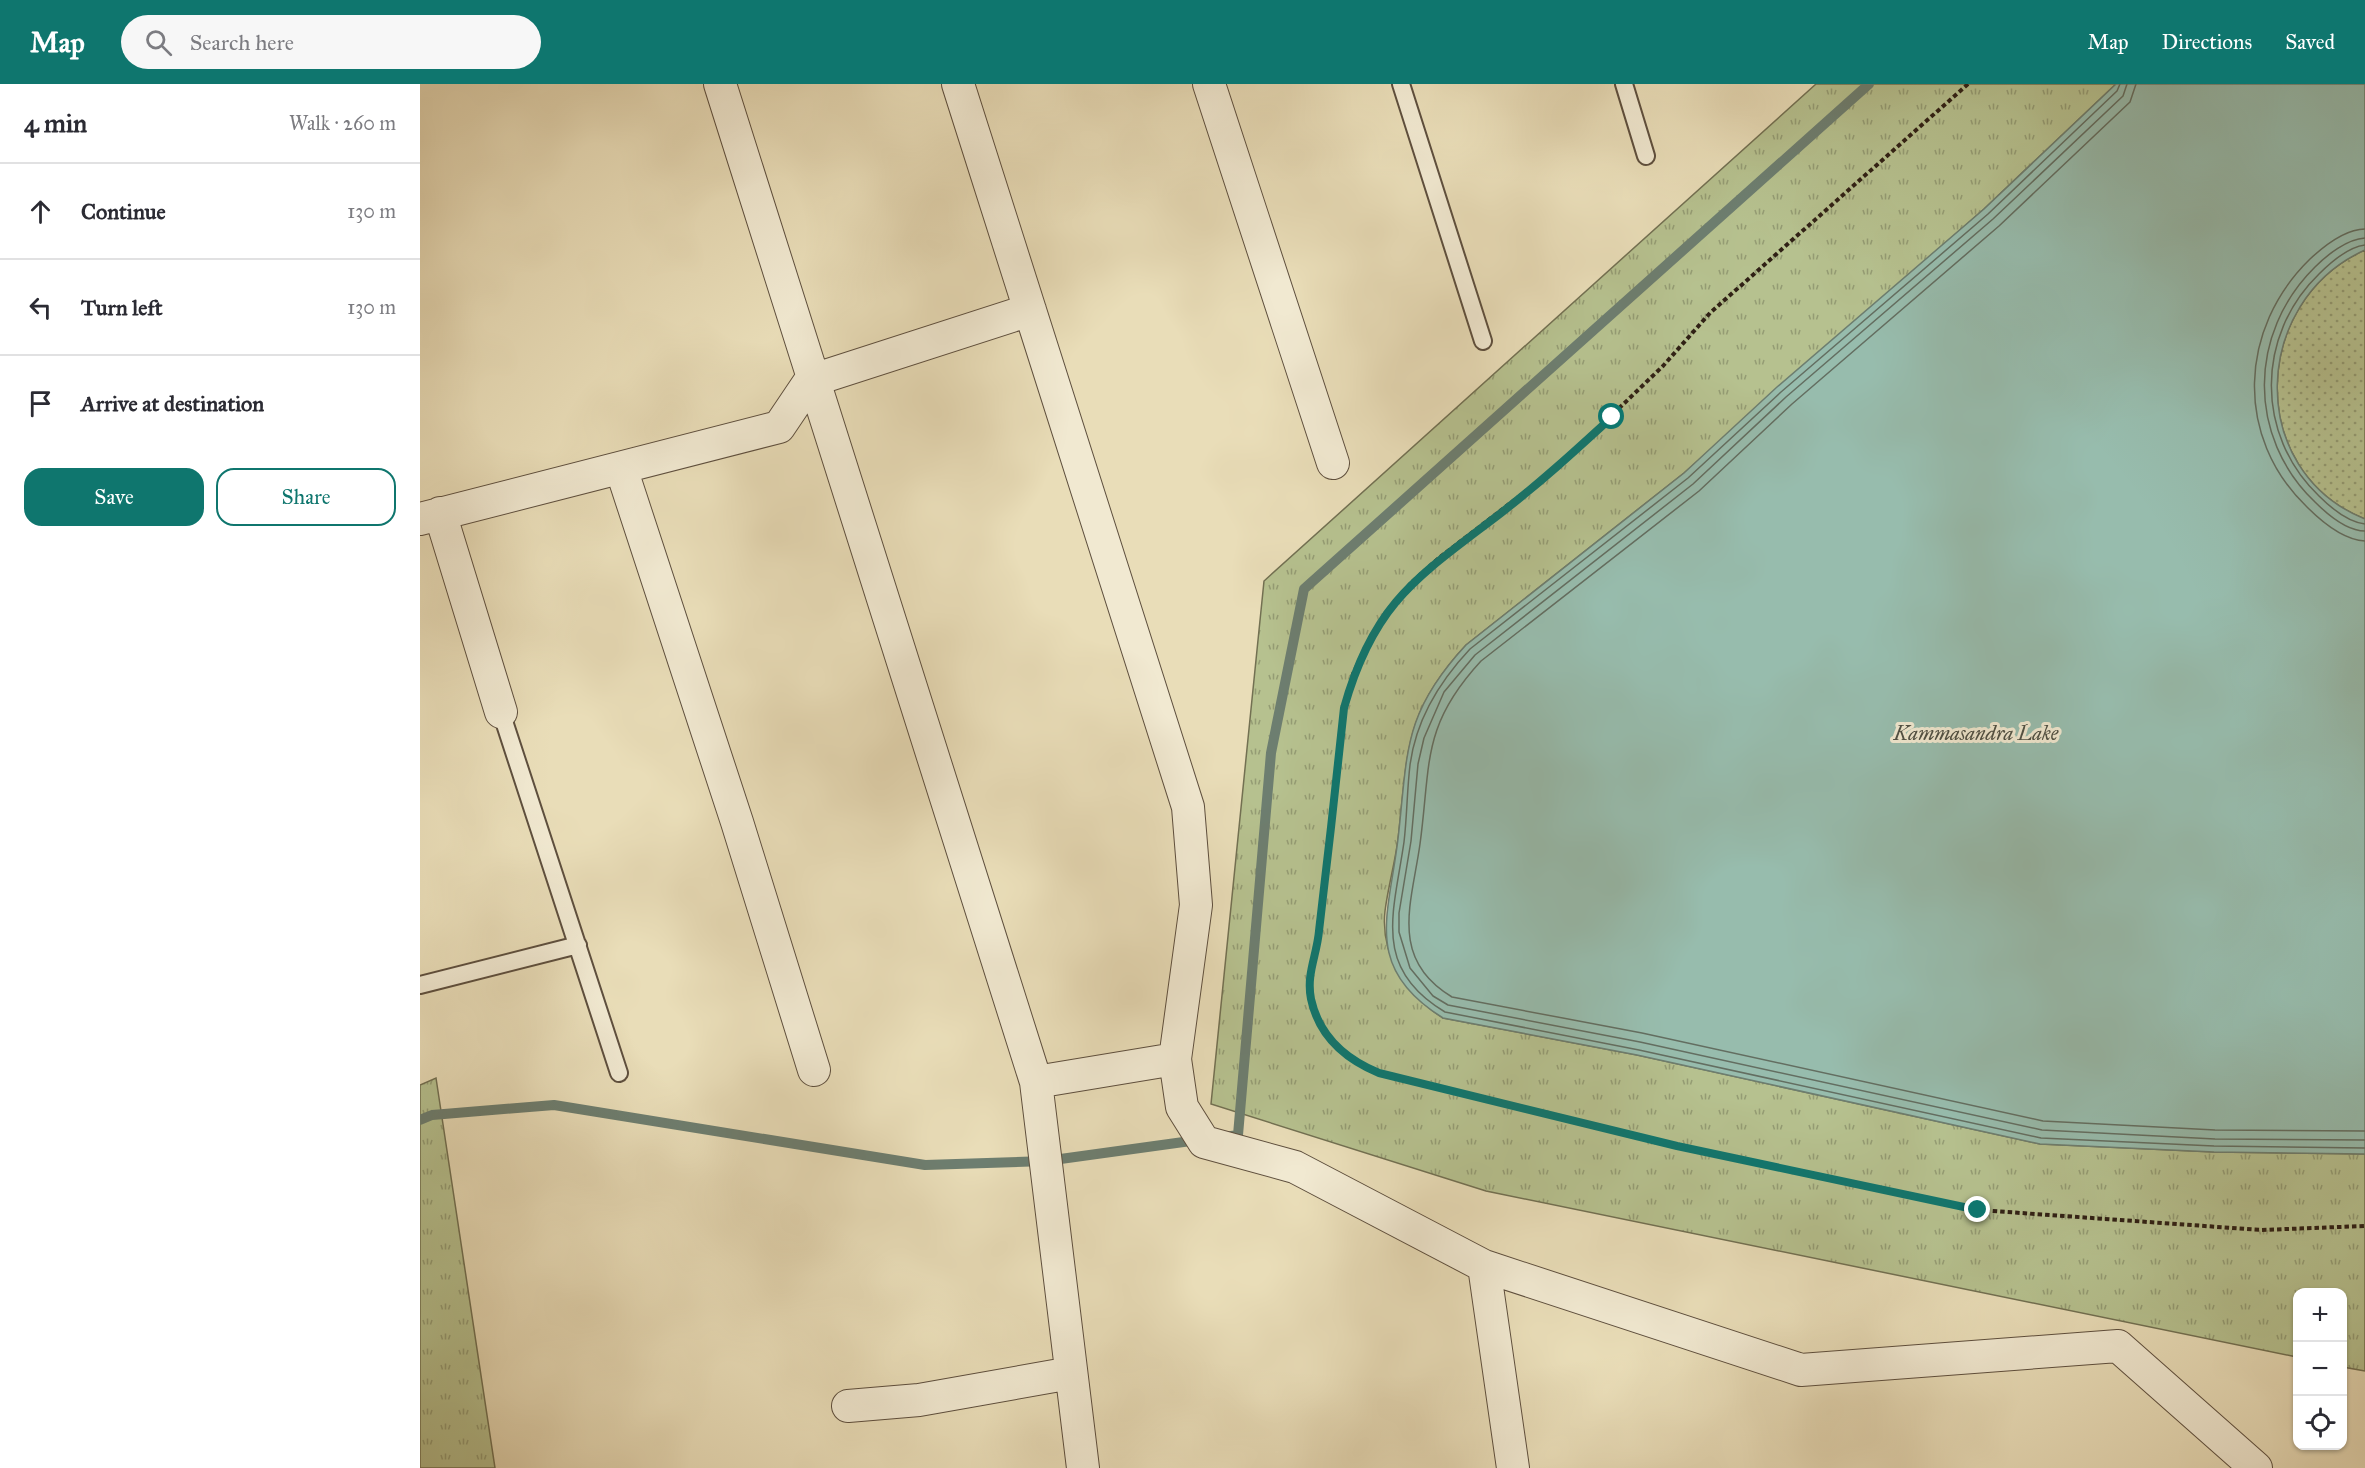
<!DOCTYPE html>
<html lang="en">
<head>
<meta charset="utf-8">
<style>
	:root { --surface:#fff; --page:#f7f7f7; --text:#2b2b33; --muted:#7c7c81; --line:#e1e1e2; --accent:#0f766e }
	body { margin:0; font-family:"IM FELL Great Primer",serif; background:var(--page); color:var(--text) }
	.controls { position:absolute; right:18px; bottom:18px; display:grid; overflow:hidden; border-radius:12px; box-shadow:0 2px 4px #0004 }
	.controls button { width:54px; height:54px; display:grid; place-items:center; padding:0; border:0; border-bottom:2px solid var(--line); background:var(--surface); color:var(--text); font:30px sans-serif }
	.stop { position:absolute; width:18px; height:18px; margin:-14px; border:4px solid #0f766e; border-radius:50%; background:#fff }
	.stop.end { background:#0f766e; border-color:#fff; box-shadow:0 2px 6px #0008 }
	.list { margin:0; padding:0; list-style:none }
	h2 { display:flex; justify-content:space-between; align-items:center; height:78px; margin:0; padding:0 24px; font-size:26px }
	h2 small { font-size:20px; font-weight:400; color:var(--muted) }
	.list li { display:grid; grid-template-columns:39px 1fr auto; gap:18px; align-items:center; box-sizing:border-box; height:96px; padding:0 24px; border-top:2px solid var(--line) }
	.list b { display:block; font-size:22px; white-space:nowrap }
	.list em { font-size:20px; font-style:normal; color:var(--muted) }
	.actions { display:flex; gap:12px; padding:18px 24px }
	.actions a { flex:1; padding:14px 0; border:2px solid var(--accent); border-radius:18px; text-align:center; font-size:21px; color:var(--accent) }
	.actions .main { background:var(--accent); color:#fff }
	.icon { flex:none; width:33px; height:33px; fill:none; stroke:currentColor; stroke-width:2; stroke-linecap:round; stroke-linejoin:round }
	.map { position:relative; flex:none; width:1945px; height:1384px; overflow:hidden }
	header { display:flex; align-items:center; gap:36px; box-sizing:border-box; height:84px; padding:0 30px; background:var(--accent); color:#fff }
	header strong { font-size:28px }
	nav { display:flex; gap:33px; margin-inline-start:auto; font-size:21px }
	.search { width:420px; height:54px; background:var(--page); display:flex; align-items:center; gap:15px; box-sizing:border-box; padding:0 21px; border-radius:33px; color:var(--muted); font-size:22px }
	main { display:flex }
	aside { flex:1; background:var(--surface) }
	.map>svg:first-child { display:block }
	.grass { fill:url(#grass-dots); stroke:#727052; stroke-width:1.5 }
	.park { fill:url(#park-tufts); stroke:#727052; stroke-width:1.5 }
	.water { fill:#97bcad; stroke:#6d7e70; stroke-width:1.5 }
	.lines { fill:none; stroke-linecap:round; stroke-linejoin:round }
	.shore { stroke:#636e61; stroke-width:1.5 }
	.stream { stroke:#6d7e70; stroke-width:10 }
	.service-casing { stroke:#5e4f3e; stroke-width:20 }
	.minor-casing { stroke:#5e4f3e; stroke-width:34 }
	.path { stroke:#2f2015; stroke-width:4; stroke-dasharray:4.5 3; stroke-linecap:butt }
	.service { stroke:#f1e9d1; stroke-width:16 }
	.minor { stroke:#f1e9d1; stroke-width:32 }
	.route { stroke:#0f766e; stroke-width:8 }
	.labels { text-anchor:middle; stroke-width:6; stroke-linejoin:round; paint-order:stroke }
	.water-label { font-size:20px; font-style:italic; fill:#4e4f43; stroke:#f1e9d1 }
</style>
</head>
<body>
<header>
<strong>Map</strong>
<div class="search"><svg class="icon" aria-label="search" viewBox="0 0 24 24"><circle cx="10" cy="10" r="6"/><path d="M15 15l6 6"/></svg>Search here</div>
<nav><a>Map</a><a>Directions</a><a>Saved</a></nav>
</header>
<main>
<aside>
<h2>4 min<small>Walk · 260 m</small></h2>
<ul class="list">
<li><svg class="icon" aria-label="ahead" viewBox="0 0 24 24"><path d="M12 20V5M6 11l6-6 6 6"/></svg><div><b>Continue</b></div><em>130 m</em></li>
<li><svg class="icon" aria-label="left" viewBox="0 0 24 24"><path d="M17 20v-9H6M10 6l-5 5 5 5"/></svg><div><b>Turn left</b></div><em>130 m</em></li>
<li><svg class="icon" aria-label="arrive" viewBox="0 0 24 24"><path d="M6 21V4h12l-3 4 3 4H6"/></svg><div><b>Arrive at destination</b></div></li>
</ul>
<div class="actions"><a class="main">Save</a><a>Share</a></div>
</aside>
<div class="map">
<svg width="1945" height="1384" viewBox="0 0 1945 1384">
	<defs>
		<pattern id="grass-dots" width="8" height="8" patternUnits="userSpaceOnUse" patternTransform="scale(1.5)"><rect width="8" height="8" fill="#b6c18f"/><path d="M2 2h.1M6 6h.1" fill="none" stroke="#949c74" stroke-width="1.8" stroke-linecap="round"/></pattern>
		<pattern id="park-tufts" width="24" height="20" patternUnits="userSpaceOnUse" patternTransform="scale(1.5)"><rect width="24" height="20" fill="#b6c18f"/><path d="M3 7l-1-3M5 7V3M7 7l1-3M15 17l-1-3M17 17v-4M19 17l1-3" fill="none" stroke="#949c74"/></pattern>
	</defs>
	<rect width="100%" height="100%" fill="#e9ddb8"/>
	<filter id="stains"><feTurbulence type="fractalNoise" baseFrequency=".00333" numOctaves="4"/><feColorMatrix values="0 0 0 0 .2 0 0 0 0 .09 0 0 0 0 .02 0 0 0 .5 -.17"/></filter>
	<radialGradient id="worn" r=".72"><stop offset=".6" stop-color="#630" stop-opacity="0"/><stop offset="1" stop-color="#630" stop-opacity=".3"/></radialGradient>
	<!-- grass -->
	<path class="grass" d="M1945,166v269c-120,-48 -114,-218 0,-269z"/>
	<!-- park -->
	<path class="park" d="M1396,0h300l-132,125 -300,264 -218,172c-63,68 -58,108 -68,194 -3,24 -10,48 -13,72 -5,45 22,84 58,107l194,37 403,89 174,8 151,2v217l-22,-4 -1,-75h-44l-1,65 -811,-166 -275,-87 53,-523z
		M16,994l59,390h-75v-383z"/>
	<!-- water -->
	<path class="water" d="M1696,0h249v166c-114,51 -120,221 0,269v635l-151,-2 -174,-8 -403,-89 -194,-37c-81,-50 -54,-103 -45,-179 10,-87 4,-125 68,-194l218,-172 93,-86 207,-178z"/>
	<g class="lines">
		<!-- shore -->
		<path class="shore" d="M1700,0l-3,7 -129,123 -207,178 -93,86 -218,171c-31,33 -54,70 -60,116 -3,25 -3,52 -6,77 -10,70 -33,126 41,170l194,38 402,88 173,8 151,2
			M1707,0l-4,12 -130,123 -207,178 -93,87 -218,171 -31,37 -20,46 -6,26 -7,77 -12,72v19l11,36 23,28 15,9 192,37 402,88 173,9 150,1
			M1716,0l-6,18 -131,124 -207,178 -93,87 -218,170c-60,65 -50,102 -61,183 -8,58 -32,115 32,153l190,36 401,88 172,9 150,1
			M1945,145c-19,0 -41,17 -55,30 -71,69 -76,178 -3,248 14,14 37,33 58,34
			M1945,154c-18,1 -38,17 -50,29 -67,66 -68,170 0,235 12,12 32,29 50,29
			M1945,161c-17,2 -35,18 -46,29 -63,61 -64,161 0,222 11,11 29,26 46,28"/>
		<!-- stream -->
		<path class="stream" d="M0,1036l12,-5 122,-10 371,60 121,-4 152,-21
			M805,1053l13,-2 33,-382 33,-164 565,-505"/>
		<!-- service casing -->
		<g class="service-casing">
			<path id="service" d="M981,0l82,257
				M1204,0l22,72
				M81,628l118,361
				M0,901l158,-40"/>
		</g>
		<!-- minor casing -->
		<g class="minor-casing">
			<path id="minor" d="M300,0l316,998 47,386
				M538,0l230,723 8,98 -21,154 7,48 22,35 91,25 189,99 317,104 317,-24 138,122
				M789,0l124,379
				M201,384l116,354 77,248
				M20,429l61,199
				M0,435l359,-92 31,-46 220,-71
				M616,998l139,-23
				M1064,1182l29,202
				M428,1322l71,-6 152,-27"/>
		</g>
		<!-- path -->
		<path class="path" d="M1548,0l-258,229 -47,53 -103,99 -121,93 -28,25 -25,29 -18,30 -15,32 -9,34c-8,74 -16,149 -25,223 -2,24 -13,43 -8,68 8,37 34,60 68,74l298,73 302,64 282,20 104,-4"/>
		<!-- service -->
		<use href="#service" class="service"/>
		<!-- minor -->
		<use href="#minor" class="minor"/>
	</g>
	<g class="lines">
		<!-- route -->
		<path class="route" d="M1192,333c-36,33 -72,66 -111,96 -82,63 -127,88 -157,195 -8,74 -16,149 -25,223 -2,24 -13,43 -8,68 8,37 34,60 68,74l298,73 301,64"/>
	</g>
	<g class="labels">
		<!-- water labels -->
		<g class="water-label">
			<text x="1556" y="656">Kammasandra Lake</text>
		</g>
	</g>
	<rect width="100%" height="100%" filter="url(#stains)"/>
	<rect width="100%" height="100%" fill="url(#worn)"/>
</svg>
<div class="controls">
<button>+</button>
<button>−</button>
<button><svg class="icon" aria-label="locate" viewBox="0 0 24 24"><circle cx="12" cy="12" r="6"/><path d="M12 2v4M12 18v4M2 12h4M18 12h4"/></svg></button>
</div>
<div class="stop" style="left:1192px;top:333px"></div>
<div class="stop end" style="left:1558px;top:1126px"></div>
</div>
</main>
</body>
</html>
